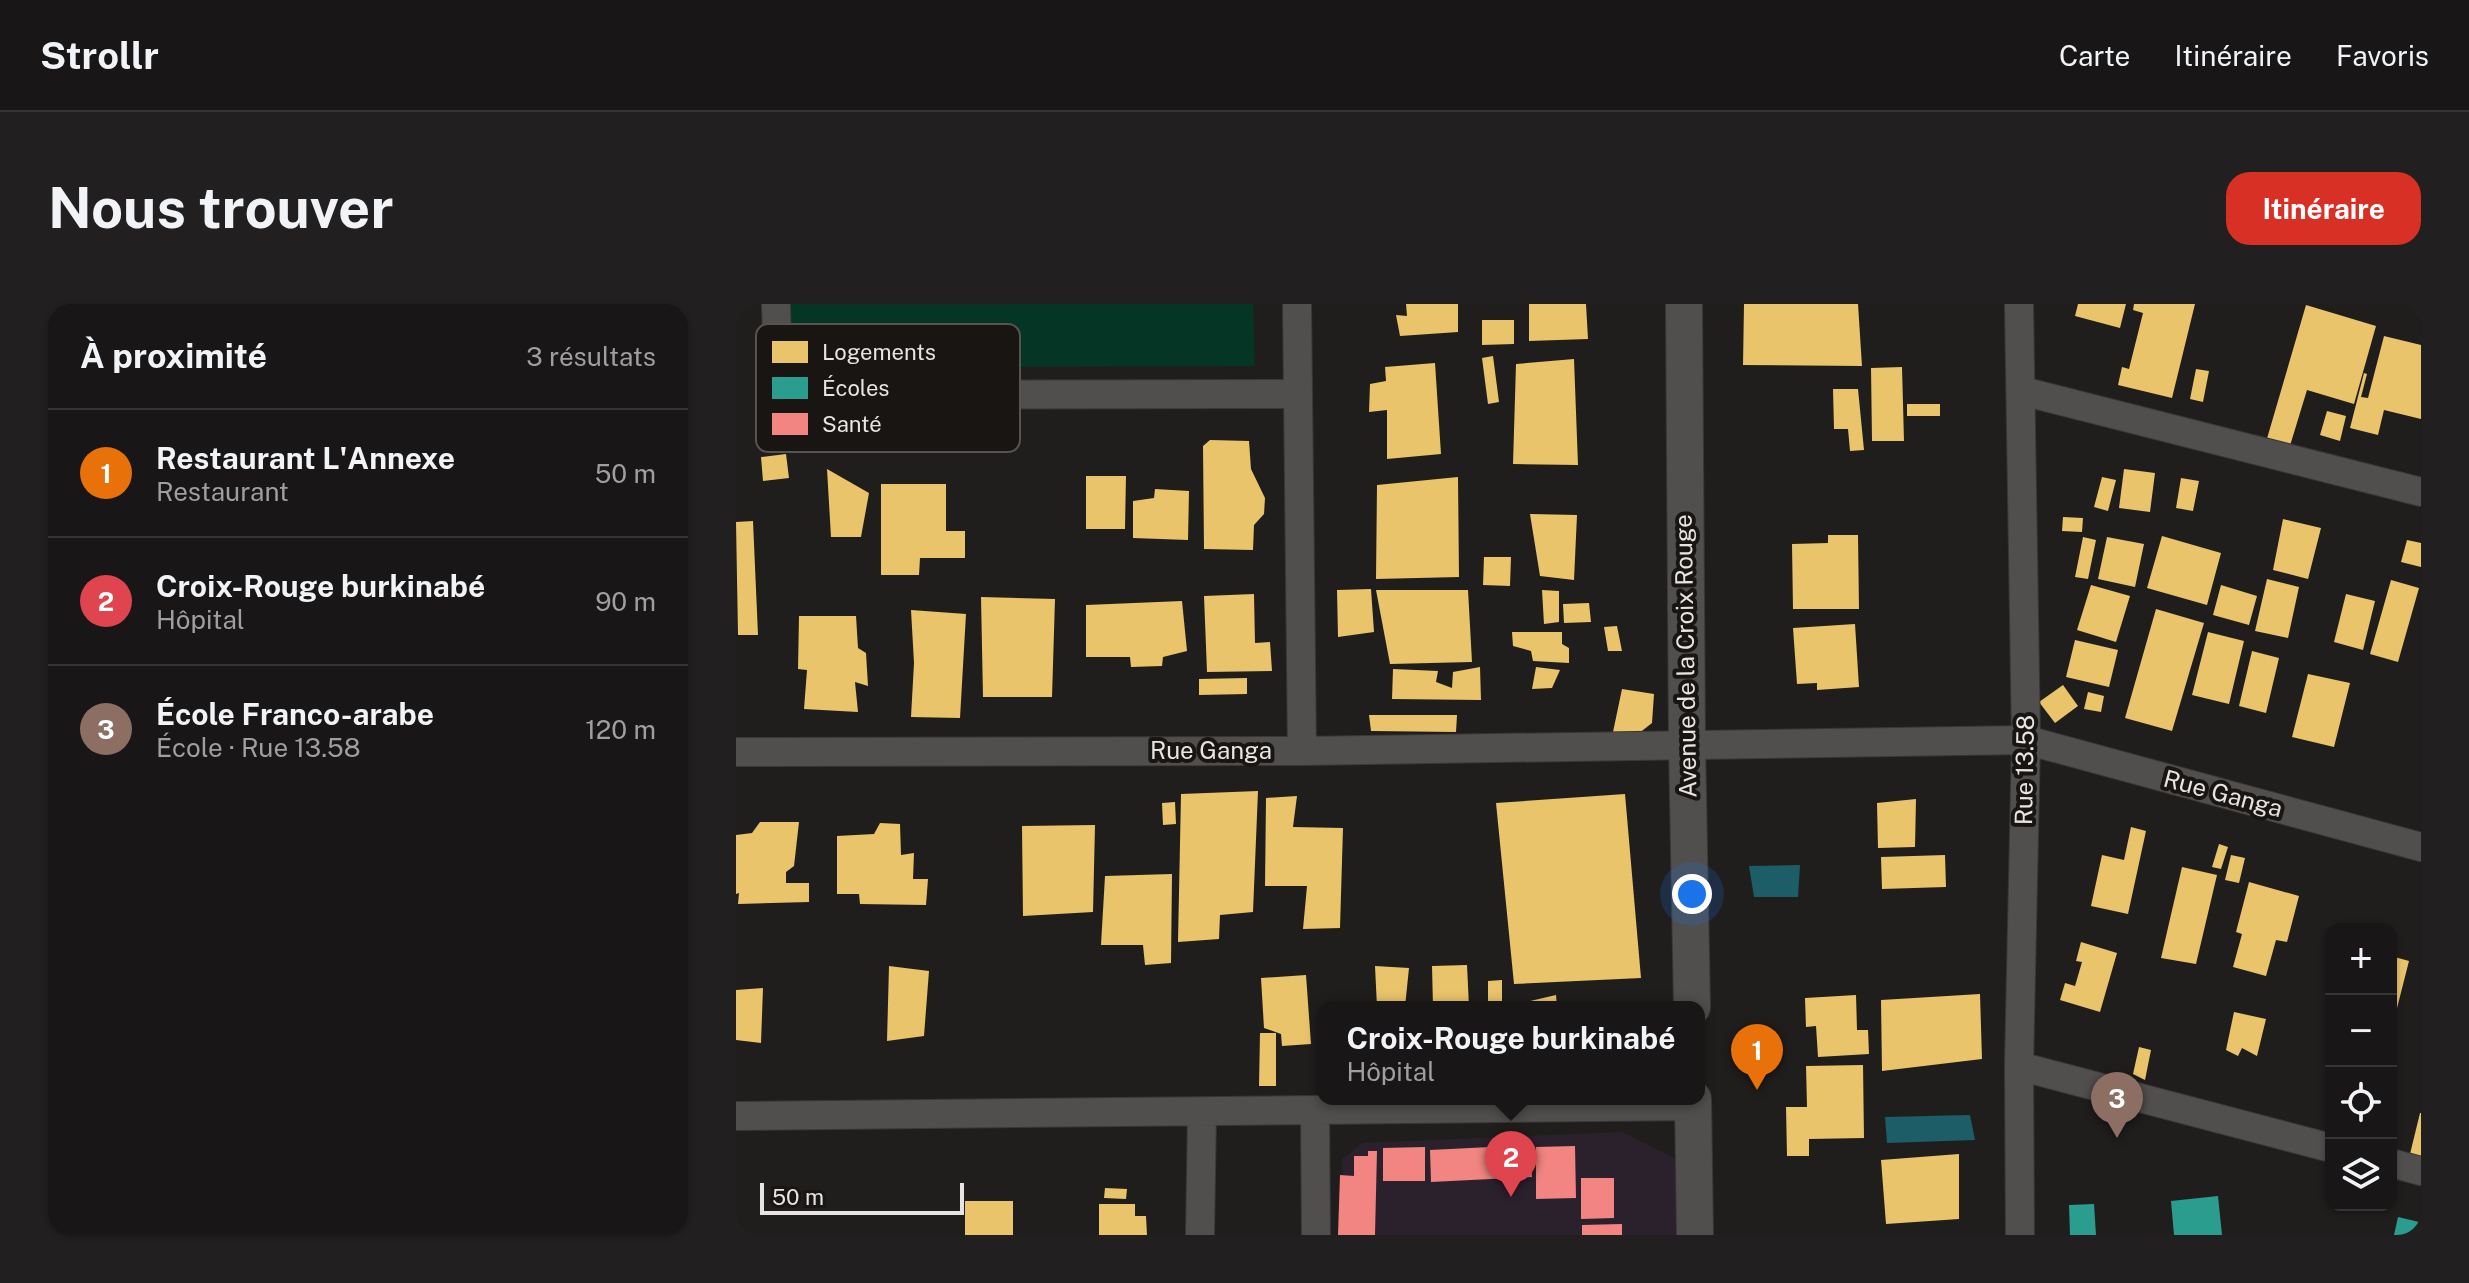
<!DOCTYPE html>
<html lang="fr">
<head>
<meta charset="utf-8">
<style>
	:root { --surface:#181616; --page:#211f1f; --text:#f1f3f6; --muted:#9f9fa1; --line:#363535; --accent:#d93025 }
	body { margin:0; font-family:"Public Sans",sans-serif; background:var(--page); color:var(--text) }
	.controls { position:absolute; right:24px; bottom:24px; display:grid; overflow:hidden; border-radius:16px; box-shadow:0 2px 6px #0004 }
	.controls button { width:72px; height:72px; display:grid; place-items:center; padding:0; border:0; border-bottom:2px solid var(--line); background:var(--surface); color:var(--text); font:40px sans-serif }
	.scale { position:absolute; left:24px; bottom:20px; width:204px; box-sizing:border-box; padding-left:8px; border:4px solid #e7e5e4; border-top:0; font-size:22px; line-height:28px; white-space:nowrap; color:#e7e5e4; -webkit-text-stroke:6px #181513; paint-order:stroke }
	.you { position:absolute; left:956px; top:590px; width:28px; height:28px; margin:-20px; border:6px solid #fff; border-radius:50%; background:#1a73e8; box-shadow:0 0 0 12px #1a73e833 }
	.badge { display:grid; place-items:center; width:52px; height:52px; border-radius:50%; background:var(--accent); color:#fff; font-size:26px; font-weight:700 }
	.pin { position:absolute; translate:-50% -66px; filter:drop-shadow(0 2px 4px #0008) }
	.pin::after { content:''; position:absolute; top:42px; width:28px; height:24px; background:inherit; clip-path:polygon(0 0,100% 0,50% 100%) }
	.popup { position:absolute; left:581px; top:697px; width:388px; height:104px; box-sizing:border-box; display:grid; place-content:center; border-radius:16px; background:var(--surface); filter:drop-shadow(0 2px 6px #0005); font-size:26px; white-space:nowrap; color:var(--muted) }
	.popup b { font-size:30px; color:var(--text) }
	.popup::after { content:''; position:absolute; left:50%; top:100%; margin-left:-16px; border:16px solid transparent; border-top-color:var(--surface) }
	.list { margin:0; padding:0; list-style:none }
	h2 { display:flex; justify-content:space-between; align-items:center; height:104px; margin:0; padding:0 32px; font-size:34px }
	h2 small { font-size:26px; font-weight:400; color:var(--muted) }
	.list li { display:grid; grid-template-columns:52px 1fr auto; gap:24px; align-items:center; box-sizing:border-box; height:128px; padding:0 32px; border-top:2px solid var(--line) }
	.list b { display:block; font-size:30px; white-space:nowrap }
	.list p { margin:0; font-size:26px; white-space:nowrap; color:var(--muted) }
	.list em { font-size:26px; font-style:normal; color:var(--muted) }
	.icon { flex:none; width:44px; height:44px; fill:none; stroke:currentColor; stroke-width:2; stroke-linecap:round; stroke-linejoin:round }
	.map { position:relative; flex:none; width:1685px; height:931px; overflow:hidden; border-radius:24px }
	header { display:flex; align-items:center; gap:48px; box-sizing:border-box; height:112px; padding:0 40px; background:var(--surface); border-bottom:2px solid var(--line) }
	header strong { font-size:38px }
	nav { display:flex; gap:44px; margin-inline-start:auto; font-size:28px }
	.intro { display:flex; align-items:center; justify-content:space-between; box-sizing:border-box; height:192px; padding:0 48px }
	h1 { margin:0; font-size:56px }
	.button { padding:20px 36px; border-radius:24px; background:var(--accent); color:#fff; font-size:28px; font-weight:700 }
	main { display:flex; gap:48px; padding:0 48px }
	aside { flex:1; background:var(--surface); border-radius:24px; box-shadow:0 2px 6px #0004 }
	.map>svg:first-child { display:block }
	.medical { fill:#2b212d }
	.green { fill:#053625 }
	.water { fill:#1c5d67 }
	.homes { fill:#e9c46a }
	.schools { fill:#2a9d8f }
	.health { fill:#f28482 }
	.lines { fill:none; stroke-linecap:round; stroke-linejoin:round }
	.minor-casing { stroke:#3a3837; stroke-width:30 }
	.tertiary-casing { stroke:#3a3837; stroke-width:38 }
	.minor { stroke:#504f4e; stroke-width:28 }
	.tertiary { stroke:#504f4e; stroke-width:36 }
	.labels { text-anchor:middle; stroke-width:8; stroke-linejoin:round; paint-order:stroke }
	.street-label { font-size:24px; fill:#e7e5e4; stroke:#181513 }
	.key { fill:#181513; stroke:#565352; stroke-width:2 }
	.key-label { font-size:22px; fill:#e7e5e4 }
</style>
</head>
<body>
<header>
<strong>Strollr</strong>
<nav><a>Carte</a><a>Itinéraire</a><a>Favoris</a></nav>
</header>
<div class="intro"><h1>Nous trouver</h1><a class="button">Itinéraire</a></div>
<main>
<aside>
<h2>À proximité<small>3 résultats</small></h2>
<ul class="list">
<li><span class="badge" style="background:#e8710a">1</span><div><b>Restaurant L'Annexe</b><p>Restaurant</p></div><em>50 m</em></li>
<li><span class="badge" style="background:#e0444e">2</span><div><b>Croix-Rouge burkinabé</b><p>Hôpital</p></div><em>90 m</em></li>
<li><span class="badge" style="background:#8d6e63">3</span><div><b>École Franco-arabe</b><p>École · Rue 13.58</p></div><em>120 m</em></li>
</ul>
</aside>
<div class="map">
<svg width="1685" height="931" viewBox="0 0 1685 931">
	<rect width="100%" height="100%" fill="#201e1d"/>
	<!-- medical -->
	<path class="medical" d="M886,828l54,27 4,76h-335l-3,-76 21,-16z"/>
	<!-- green -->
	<path class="green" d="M55,0h462l2,62 -462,2z"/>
	<!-- water -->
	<path class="water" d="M1064,561l-2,32h-44l-5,-31z
		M1234,811l5,25 -88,3 -2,-26z"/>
	<!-- homes -->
	<path class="homes" d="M670,0h52v28l-58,4 -4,-21 11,1z
		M793,0h57l2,35 -59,2z
		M1008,0h114l4,62 -119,-1z
		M1342,0h48l-6,24 -45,-12z
		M1398,0h61l-23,94 -54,-13 4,-18 7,2 14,-56 -10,-3z
		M1570,1l70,21 -22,78 -47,-14 -18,59 -23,-7z
		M746,16h32v24l-32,1z
		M1648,32l37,9v74l-37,-9 -6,25 -28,-7 14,-55 3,1 -6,23 7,1z
		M757,52l6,46 -11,2 -6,-46z
		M838,55l4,106 -65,-1 3,-100z
		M699,59l6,91 -54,5v-49l-18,2 1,-28 16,-3 -1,-14z
		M1166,63l2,74h-32l-1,-73z
		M1460,65l13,2 -6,31 -13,-3z
		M1097,85h25l6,61 -14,1 -2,-22h-14z
		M1171,100h33v12h-33z
		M1591,107l19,5 -6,25 -20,-6z
		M474,136l39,1 2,28 14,29 -1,16 -10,11 -1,25 -49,-1 -1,-103z
		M50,150l3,24 -26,3 -2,-24z
		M91,165l42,24 -8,44h-30z
		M1388,165l31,4 -5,39 -31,-4z
		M350,172h40l-1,53h-39z
		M722,173l1,100 -83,2 1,-94z
		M1366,173l14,3 -8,31 -14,-4z
		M1445,174l18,3 -6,30 -17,-3z
		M145,180h65v47h19v27h-45l-1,17h-38z
		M419,185l34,2 -1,49 -55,-2v-37l21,-3z
		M794,210l47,1 -3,65 -34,-4z
		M1327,213l20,1 -1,14 -20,-1z
		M1547,215l38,9 -13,51 -35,-9z
		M17,217l5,114h-20l-2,-113z
		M1092,231h30l1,74h-66l-1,-65 36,-1z
		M1426,232l59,17 -14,52 -60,-17z
		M1347,233l13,3 -8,39 -13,-2z
		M1371,233l37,7 -9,43 -37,-8z
		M1671,236l14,3v24l-20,-5z
		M748,253h27l-1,29 -27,-1z
		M1531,275l32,8 -11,51 -33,-7z
		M1655,276l28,8 -21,74 -28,-8z
		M1355,281l39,11 -14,46 -39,-12z
		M1485,281l36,11 -8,29 -36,-10z
		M635,285l3,43 -36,5 -1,-47z
		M640,286h92l4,72 -82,2z
		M806,286l17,1v31l-15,2z
		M518,290l1,49 15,-1 2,29 -65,1 -3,-76z
		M1610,290l29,7 -12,49 -29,-8z
		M245,293l74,2 -3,98h-69z
		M446,297l5,50 -24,6 -1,9 -31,1 -1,-10h-44v-52z
		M853,299l2,19 -27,1 -1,-19z
		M1420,305l48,14 -32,108 -47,-13z
		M175,306l55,4 -6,104 -49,-1 3,-54z
		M63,312h57l2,32 8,5 2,33 -13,-4 3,30 -54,-3 3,-39 -9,-1z
		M1119,320l4,63 -42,3v-7l-20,1 -4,-56z
		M881,322l5,25h-14l-4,-24z
		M776,328h50v12l7,4v15l-36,-2 -2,-10 -18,-5z
		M1472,328l36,9 -15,63 -37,-9z
		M1339,336l43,10 -9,37 -43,-10z
		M1516,347l27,7 -13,55 -27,-7z
		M744,363l1,33 -89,-1 1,-30 45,2 -2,11 16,6 1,-16z
		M800,363l24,3 -8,18 -20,1z
		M1572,370l42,9 -16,64 -42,-10z
		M511,374v16l-48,1v-16z
		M1327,381l15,21 -23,17 -16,-21z
		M886,385l32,5 -2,29 -14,11 -25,-2z
		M1352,388l16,4 -3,16 -17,-3z
		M633,411h88l-1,17 -85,-1z
		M522,487l-5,121 -33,3 -1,24 -41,3 3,-148z
		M889,490l16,184 -127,6 -18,-181z
		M561,492l-4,31 50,1 -3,100 -37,1 4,-43h-42l1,-88z
		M1180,495l-1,48 -37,1 -1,-45z
		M439,498l1,22 -13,1 -1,-22z
		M24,518h39l-5,44 -8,6v11h23v19l-71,2 1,-11 -3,1v-59l16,-2z
		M144,519l20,1 1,31 13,-2 -1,26h15l-2,26 -66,-1 -1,-10h-22v-58l37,-2z
		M359,521l-2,87 -70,4 -1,-90z
		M1395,523l15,4 -18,83 -37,-8 11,-51 22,5z
		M1483,540l9,3 -7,22 -9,-2z
		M1209,551l1,32 -64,2 -1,-32z
		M1495,551l14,3 -6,25 -14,-3z
		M1446,563l35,8 -21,89 -35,-6z
		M436,570l-1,89 -26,2 -2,-20h-42l4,-69z
		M1513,578l50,14 -12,46 -11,-2 -10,36 -33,-9 9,-33 -6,-2z
		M1345,638l36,11 -17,59 -40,-12 5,-17 10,3 7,-24 -6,-1z
		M1655,652l18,5 -13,51 -5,-2z
		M731,661l2,42h-36l-1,-41z
		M153,662l40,5 -5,65 -37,5z
		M639,662l34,2 -4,39h-28z
		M570,671l5,69 -29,2 -1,-12 -17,-6 -3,-50z
		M766,676v27h-14v-26z
		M27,684l-2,55 -25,-3v-50z
		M1244,690l2,65 -100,12 -1,-71z
		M820,691l1,12h-32l1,-5z
		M1120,691l1,35h11l1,24 -51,3 -2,-31 -10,1 -1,-29z
		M1498,708l32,7 -9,37 -15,-8 -4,8 -12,-6z
		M524,729h16v53h-17z
		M1403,743l12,3 -6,30 -12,-6z
		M1127,761l1,73 -55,1v17h-22l-1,-49h21l-1,-41z
		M1684,809h1v44l-11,-3z
		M1223,850v65l-73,5 -5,-64z
		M369,884l22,1 -1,10 -22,-1z
		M229,897h48v34h-48z
		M363,900h36v12h11l1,19h-48z"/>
	<!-- schools -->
	<path class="schools" d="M1482,892l4,39h-48l-3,-34z
		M1358,900l2,31h-26l-1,-30z
		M1662,913l21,5 -3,13h-22z"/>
	<!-- health -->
	<path class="health" d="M795,841l1,32 -101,5 -1,-32z
		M839,842l1,52 -40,1v-52z
		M689,843v34h-42v-33z
		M632,847h9l-2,84h-37l2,-60 14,1v-20h14z
		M845,874h33v40l-33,1z
		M886,920v11h-40v-10z"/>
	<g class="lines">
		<!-- minor casing -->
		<g class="minor-casing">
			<path id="minor" d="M40,0l2,68 14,19 22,4 483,-1
				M561,0l5,447
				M1283,0l7,436 -7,326 1,169
				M1286,87l399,101
				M0,448l566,-1 724,-11 395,107
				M1283,762l312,82
				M579,808l1,123
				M0,812l958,-10
				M1655,859l30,8
				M464,931l2,-123"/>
		</g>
		<!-- tertiary casing -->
		<g class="tertiary-casing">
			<path id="tertiary" d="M948,0l3,439 5,264
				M957,795l2,136"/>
		</g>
		<!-- minor -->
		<use href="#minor" class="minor"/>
		<!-- tertiary -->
		<use href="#tertiary" class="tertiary"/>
	</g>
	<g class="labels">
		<!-- street labels -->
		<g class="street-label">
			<text transform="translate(950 352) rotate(-91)" y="8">Avenue de la Croix Rouge</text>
			<text x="475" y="455">Rue Ganga</text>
			<text transform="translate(1289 466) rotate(-89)" y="8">Rue 13.58</text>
			<text transform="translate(1487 490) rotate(15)" y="8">Rue Ganga</text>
		</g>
	</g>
	<!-- legend -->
	<rect x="20" y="20" width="264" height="128" rx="12" class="key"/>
	<rect x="36" y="37" width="36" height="22" fill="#e9c46a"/>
	<rect x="36" y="73" width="36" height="22" fill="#2a9d8f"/>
	<rect x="36" y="109" width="36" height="22" fill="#f28482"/>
	<g class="key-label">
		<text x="86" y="56">Logements</text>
		<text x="86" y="92">Écoles</text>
		<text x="86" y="128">Santé</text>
	</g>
</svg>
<div class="controls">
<button>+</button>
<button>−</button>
<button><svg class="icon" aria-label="locate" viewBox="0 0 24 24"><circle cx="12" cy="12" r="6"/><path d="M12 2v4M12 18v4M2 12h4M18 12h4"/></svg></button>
<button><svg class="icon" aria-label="layers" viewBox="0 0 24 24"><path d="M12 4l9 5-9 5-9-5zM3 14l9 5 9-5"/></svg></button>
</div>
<div class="scale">50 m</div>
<div class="you"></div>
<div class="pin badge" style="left:1021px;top:786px;background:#e8710a">1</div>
<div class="pin badge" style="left:775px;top:893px;background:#e0444e">2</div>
<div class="popup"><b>Croix-Rouge burkinabé</b>Hôpital</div>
<div class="pin badge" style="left:1381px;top:834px;background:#8d6e63">3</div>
</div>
</main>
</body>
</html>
